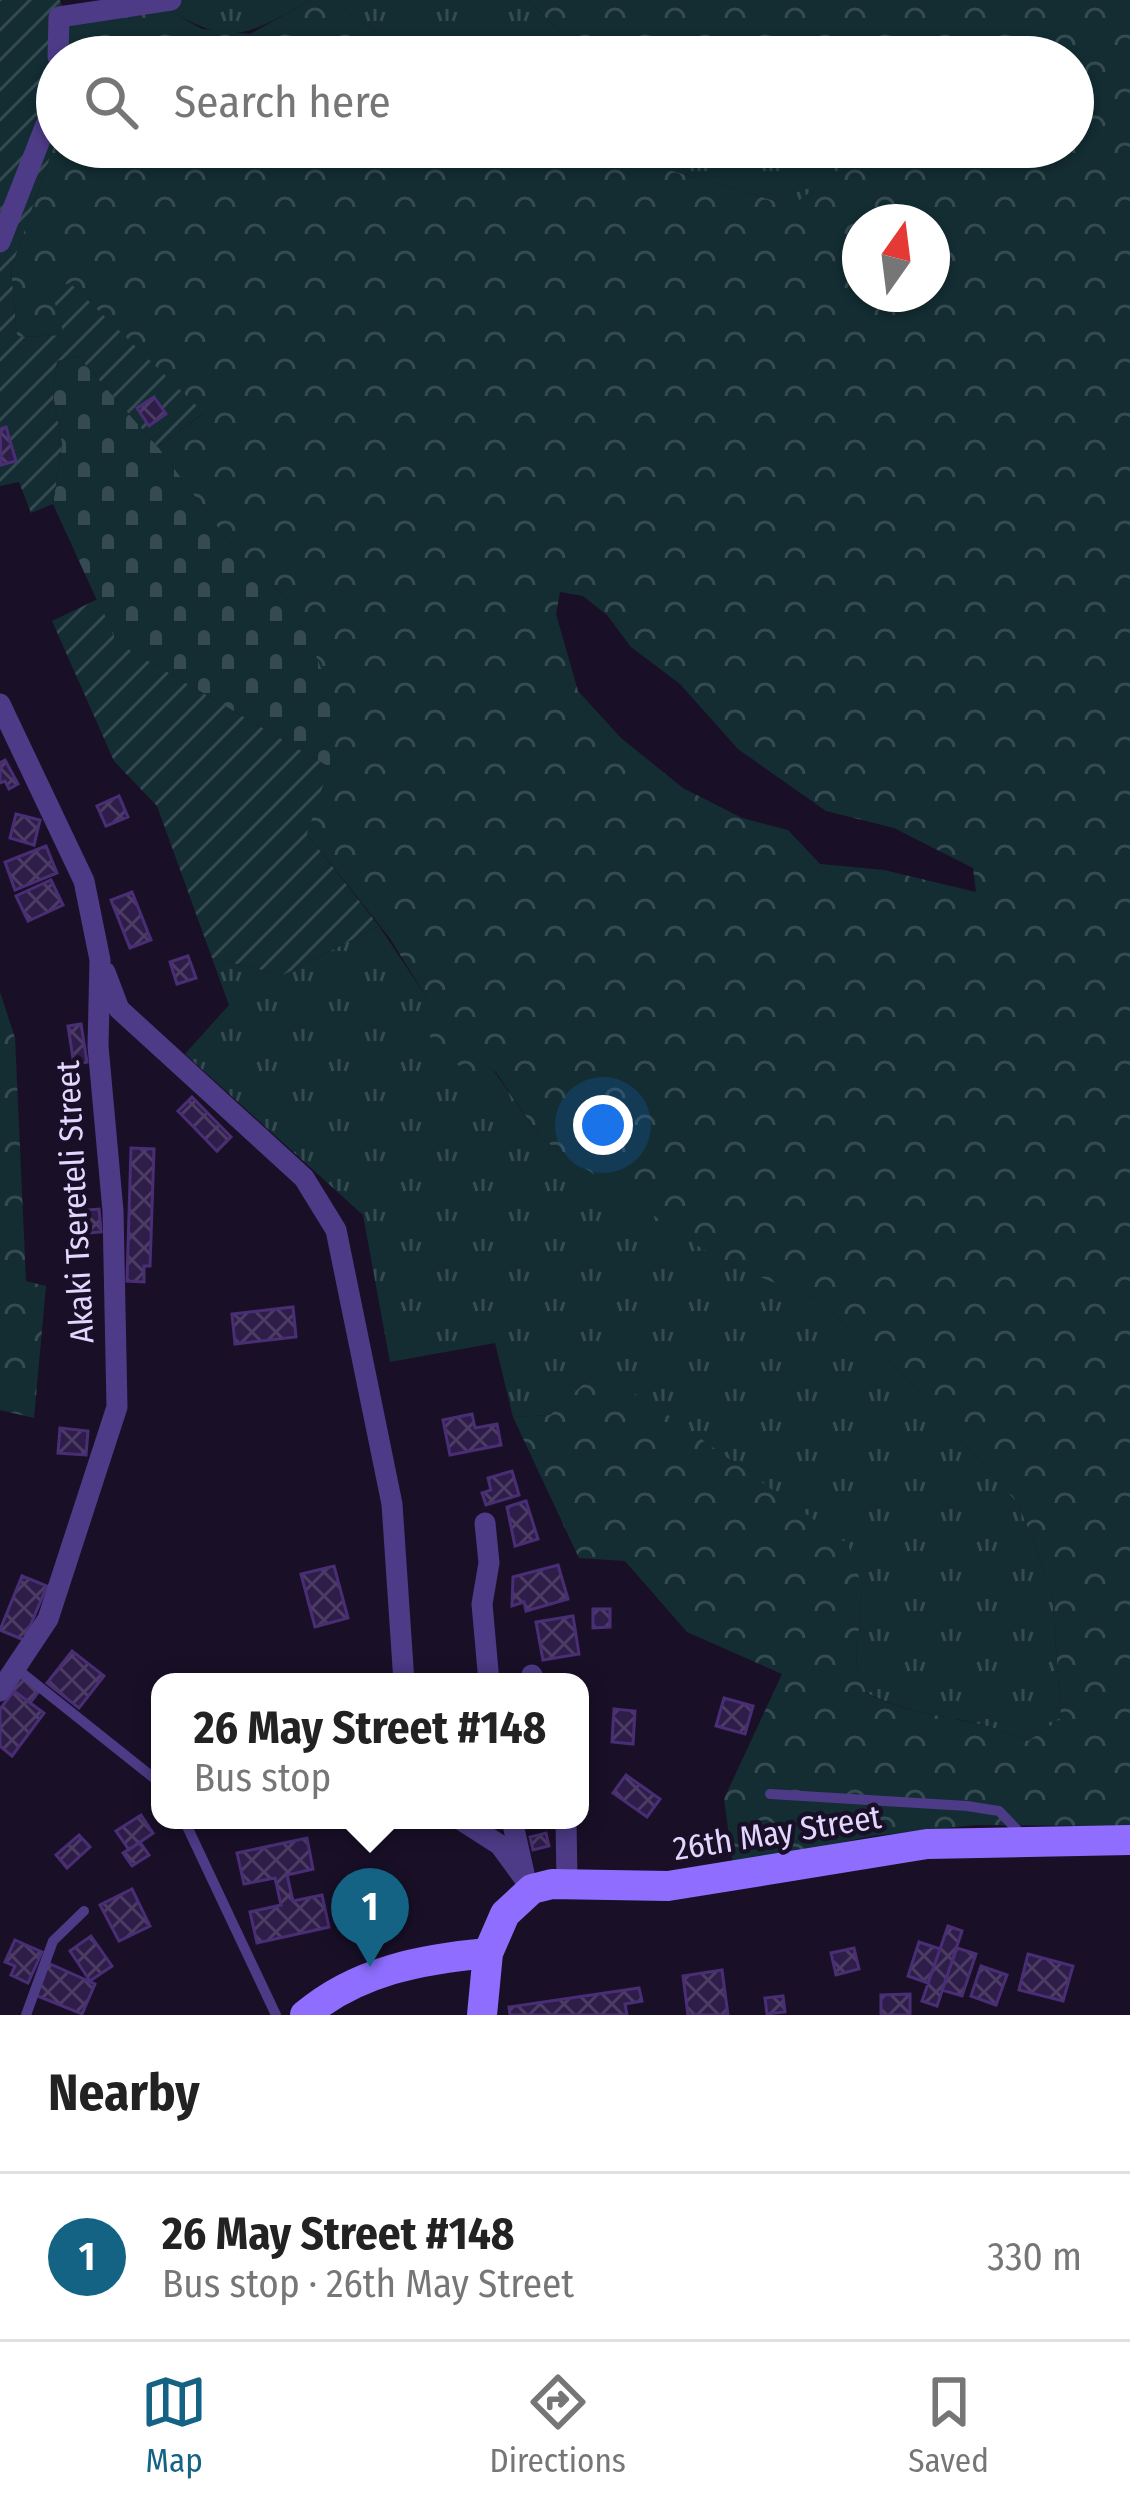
<!DOCTYPE html>
<html lang="en">
<head>
<meta charset="utf-8">
<style>
	:root { --surface:#fff; --page:#f6f6f6; --text:#222; --muted:#767676; --line:#e0e0e0; --accent:#146385 }
	body { margin:0; font-family:"Fira Sans Condensed",sans-serif; background:var(--page); color:var(--text) }
	.compass { position:absolute; left:842px; top:204px; width:108px; height:108px; border-radius:50%; background:var(--surface); box-shadow:0 3px 9px #0004; rotate:14deg }
	.you { position:absolute; left:603px; top:1125px; width:42px; height:42px; margin:-30px; border:9px solid #fff; border-radius:50%; background:#1a73e8; box-shadow:0 0 0 18px #1a73e833 }
	.badge { display:grid; place-items:center; width:78px; height:78px; border-radius:50%; background:var(--accent); color:#fff; font-size:39px; font-weight:700 }
	.pin { position:absolute; translate:-50% -99px; filter:drop-shadow(0 3px 6px #0008) }
	.pin::after { content:''; position:absolute; top:63px; width:42px; height:36px; background:inherit; clip-path:polygon(0 0,100% 0,50% 100%) }
	.popup { position:absolute; left:151px; top:1673px; width:438px; height:156px; box-sizing:border-box; display:grid; place-content:center; border-radius:24px; background:var(--surface); filter:drop-shadow(0 3px 9px #0005); font-size:39px; white-space:nowrap; color:var(--muted) }
	.popup b { font-size:45px; color:var(--text) }
	.popup::after { content:''; position:absolute; left:50%; top:100%; margin-left:-24px; border:24px solid transparent; border-top-color:var(--surface) }
	.list { margin:0; padding:0; list-style:none }
	h2 { display:flex; justify-content:space-between; align-items:center; height:156px; margin:0; padding:0 48px; font-size:51px }
	h2 small { font-size:39px; font-weight:400; color:var(--muted) }
	.list li { display:grid; grid-template-columns:78px 1fr auto; gap:36px; align-items:center; box-sizing:border-box; height:168px; padding:0 48px; border-top:3px solid var(--line) }
	.list b { display:block; font-size:45px; white-space:nowrap }
	.list p { margin:0; font-size:39px; white-space:nowrap; color:var(--muted) }
	.list em { font-size:39px; font-style:normal; color:var(--muted) }
	.icon { flex:none; width:66px; height:66px; fill:none; stroke:currentColor; stroke-width:2; stroke-linecap:round; stroke-linejoin:round }
	.map { position:relative; flex:none; width:1130px; height:2015px; overflow:hidden }
	.search { position:absolute; background:var(--surface); box-shadow:0 3px 9px #0004; left:36px; right:36px; top:36px; height:132px; display:flex; align-items:center; gap:30px; box-sizing:border-box; padding:0 42px; border-radius:66px; color:var(--muted); font-size:45px }
	.sheet { height:324px; background:var(--surface) }
	nav { display:flex; justify-content:space-around; align-items:center; box-sizing:border-box; height:168px; border-top:3px solid var(--line); background:var(--surface); font-size:33px; color:var(--muted) }
	nav a { display:grid; justify-items:center; gap:6px }
	nav .on { color:var(--accent) }
	.map>svg:first-child { display:block }
	.grass { fill:url(#grass-tufts) }
	.forest { fill:url(#forest-crowns); fill-rule:evenodd }
	.cemetery { fill:url(#cemetery-stones) }
	.garden { fill:url(#garden-furrows) }
	.building { fill:url(#building-cross-hatch); stroke:#4a2e75; stroke-width:3 }
	.lines { fill:none; stroke-linecap:round; stroke-linejoin:round }
	.service { stroke:#4d3b87; stroke-width:10 }
	.minor { stroke:#4d3b87; stroke-width:21 }
	.secondary { stroke:#8f6eff; stroke-width:30 }
	.labels { text-anchor:middle; stroke-width:9; stroke-linejoin:round; paint-order:stroke }
	.street-label { font-size:33px; fill:#e4d7ff; stroke:#191028 }
</style>
</head>
<body>
<div class="map">
<svg width="1130" height="2015" viewBox="0 0 1130 2015">
	<defs>
		<pattern id="grass-tufts" width="24" height="20" patternUnits="userSpaceOnUse" patternTransform="scale(3)"><rect width="24" height="20" fill="#132d32"/><path d="M3 7l-1-3M5 7V3M7 7l1-3M15 17l-1-3M17 17v-4M19 17l1-3" fill="none" stroke="#354b51"/></pattern>
		<pattern id="forest-crowns" width="20" height="18" patternUnits="userSpaceOnUse" patternTransform="scale(3)"><rect width="20" height="18" fill="#132d32"/><path d="M2 6a3 3 0 1 1 6 0M12 15a3 3 0 1 1 6 0" fill="none" stroke="#354b51"/></pattern>
		<pattern id="cemetery-stones" width="16" height="16" patternUnits="userSpaceOnUse" patternTransform="scale(3)"><rect width="16" height="16" fill="#132d32"/><path d="M2 7V4a2 2 0 0 1 4 0v3zM10 15v-3a2 2 0 0 1 4 0v3z" fill="#354b51"/></pattern>
		<pattern id="garden-furrows" width="10" height="10" patternUnits="userSpaceOnUse" patternTransform="scale(3)"><rect width="10" height="10" fill="#132d32"/><path d="M-1 1l2-2M0 10L10 0M9 11l2-2" fill="none" stroke="#354b51"/></pattern>
		<pattern id="building-cross-hatch" width="8" height="8" patternUnits="userSpaceOnUse" patternTransform="scale(3)"><rect width="8" height="8" fill="#2e1c49"/><path d="M0 0l8 8M0 8l8-8" fill="none" stroke="#4c3c64"/></pattern>
	</defs>
	<rect width="100%" height="100%" fill="#191028"/>
	<!-- grass -->
	<path class="grass" d="M151,0h160c-77,43 -82,45 -160,0z
		M332,0h195l61,57h-176z
		M591,147h232l19,21 -50,38z
		M379,926l48,72 67,73 47,67 179,122 95,39 85,72 119,134 33,86 9,128 -33,22c-52,-26 -111,-21 -163,-49l-9,-28 6,-78c-83,-79 -163,-163 -269,-211l-43,40 -37,2 -18,-74 -105,19 -27,-147 -178,-161 44,-49 -17,-47 71,17z"/>
	<!-- forest -->
	<path class="forest" d="M151,0l51,29 48,5 61,-34h21l80,57h-345l-2,-42z
		M527,0h603v1826l-155,-1 -103,11 -139,29 -9,-66 58,-125 -95,-42 -62,-71 -46,-3 -66,-141 37,-2 43,-40 51,23 204,146 14,42 -6,78 10,29c51,27 110,22 162,48l33,-22 -9,-128 -33,-86 -119,-134 -85,-72 -95,-38 -179,-123 -46,-67 -21,6 -43,-33 -4,-46 -38,-61 -82,-103 35,-114 -54,-119 -57,-56 -73,-98 45,-33 -138,-79 -48,2 -6,-68 46,-132v10h534l201,59 49,-38 -18,-21h250v-90h-485zM860,222h72v72h-72zM560,592l23,4 24,19 24,32 49,37 58,65 88,62 68,17 79,40 3,24 -92,-22 -64,-6 -32,-34 -46,-12 -59,-30 -62,-50 -43,-47 -22,-77z
		M0,992l15,46 11,243 20,5 -12,132 -34,-8z"/>
	<!-- cemetery -->
	<path class="cemetery" d="M78,356l80,91 73,98 57,56 16,25 38,94 -13,47 -213,-125 -63,-138 9,-59 -9,-50 4,-34z"/>
	<!-- garden -->
	<path class="garden" d="M0,0h60l5,15 -8,42v80l-46,132 6,68 47,-2 -13,-46 19,-6 134,130 -46,34 -80,-91 -21,5 -4,34 9,50 -9,59 -22,9 -12,-31 -19,4z
		M98,599l18,43 213,125 -22,67 72,92 -96,49 -71,-17 -55,-152 -43,-45 -62,-140z"/>
	<!-- building -->
	<path class="building" d="M154,397l12,17 -17,12 -12,-18z
		M6,427l10,34 -15,4 -1,-36z
		M5,760l13,24 -9,5 -4,-8 -5,2v-20z
		M119,796l9,21 -22,9 -9,-20z
		M16,814l24,6 -6,25 -24,-7z
		M46,846l11,27 -42,17 -10,-28z
		M51,880l12,25 -35,16 -12,-25z
		M132,892l19,48 -21,8 -19,-48z
		M188,956l8,22 -19,6 -7,-22z
		M81,1024l6,38 -13,3 -6,-39z
		M192,1097l39,40 -14,14 -39,-40z
		M131,1148l23,1 -4,117h-6v16l-17,-1z
		M99,1209l2,23 -23,2 -3,-23z
		M293,1307l3,30 -61,7 -3,-30z
		M472,1414l3,14 22,-4 4,21 -51,10 -7,-35z
		M60,1428l28,3 -2,24 -28,-2z
		M512,1471l7,24 -33,10 -4,-12 9,-3 -3,-12z
		M526,1501l12,38 -23,7 -8,-39z
		M558,1565l10,34 -42,12 -2,-9 -12,4 1,-29z
		M334,1566l14,52 -33,9 -14,-53z
		M22,1576l25,10 -23,54 -24,-10z
		M593,1609h17v18l-17,1z
		M573,1616l6,38 -36,6 -7,-38z
		M72,1651l32,25 -25,32 -32,-25z
		M20,1675l20,15 -10,13 -20,-15z
		M14,1691l30,22 -32,43 -12,-10v-37z
		M724,1698l29,8 -8,28 -29,-8z
		M614,1709l21,2 -2,33 -21,-2z
		M626,1775l34,24 -13,18 -34,-24z
		M141,1815l12,18 -24,17 -13,-19z
		M546,1833l3,13 -16,4 -3,-13z
		M79,1835l11,12 -23,21 -11,-13z
		M307,1838l6,31 -26,6 6,26 29,-6 7,32 -72,16 -7,-31 31,-7 -6,-27 -31,6 -7,-31z
		M140,1842l9,13 -17,11 -9,-13z
		M132,1889l18,37 -31,15 -19,-36z
		M948,1926l14,5 -25,75 -15,-5z
		M91,1936l21,30 -22,15 -20,-30z
		M15,1940l27,12 -14,31 -17,-8 4,-9 -10,-4z
		M919,1942l21,7 -12,34 -20,-7z
		M854,1948l5,21 -23,6 -5,-22z
		M957,1948l19,6 -14,42 -20,-6z
		M1028,1954l45,12 -10,35 -44,-11z
		M48,1963l47,21 -13,30 -47,-19z
		M981,1966l26,9 -11,30 -25,-9z
		M722,1970l6,45h-40l-5,-39z
		M639,1988l3,13 -17,3 2,11h-117l-1,-8z
		M910,1994v21h-29v-20z
		M783,1996l2,16 -18,2 -2,-16z"/>
	<g class="lines">
		<!-- service -->
		<path class="service" d="M17,1669l143,114
			M770,1794l197,12 32,5 24,25
			M184,1820l92,195
			M26,2015l27,-74 31,-30"/>
		<!-- minor -->
		<path class="minor" d="M58,57l1,-40 112,-17
			M0,242l56,-143 1,-28
			M0,704l84,177 16,79 -2,86 15,165 4,196 -69,212 -48,72
			M105,972l14,37 185,169 32,52 56,274 12,178
			M485,1523l4,40 -7,41 7,78
			M532,1675l3,7
			M461,1820l39,25 32,44
			M512,1820l12,53
			M566,1820l1,63"/>
		<!-- secondary -->
		<path class="secondary" d="M305,2015c52,-44 117,-56 183,-62
			M482,2015l6,-62 17,-39 27,-25 20,-5 116,2 259,-42 203,-4"/>
	</g>
	<g class="labels">
		<!-- street labels -->
		<g class="street-label">
			<text transform="translate(74 1202) rotate(-93)" y="12">Akaki Tsereteli Street</text>
			<text transform="translate(777 1832) rotate(-9)" y="12">26th May Street</text>
		</g>
	</g>
</svg>
<svg class="compass" viewBox="-18 -18 36 36"><path d="M0-13l5 13h-10z" fill="#e53935"/><path d="M0 13l5-13h-10z" fill="#767676"/></svg>
<div class="you"></div>
<div class="pin badge" style="left:370px;top:1967px">1</div>
<div class="popup"><b>26 May Street #148</b>Bus stop</div>
<div class="search"><svg class="icon" aria-label="search" viewBox="0 0 24 24"><circle cx="10" cy="10" r="6"/><path d="M15 15l6 6"/></svg>Search here</div>
</div>
<section class="sheet">
<h2>Nearby<small></small></h2>
<ul class="list">
<li><span class="badge">1</span><div><b>26 May Street #148</b><p>Bus stop · 26th May Street</p></div><em>330 m</em></li>
</ul>
</section>
<nav>
<a class="on"><svg class="icon" aria-label="map" viewBox="0 0 24 24"><path d="M3 6l6-2 6 2 6-2v14l-6 2-6-2-6 2zM9 4v14M15 6v14"/></svg>Map</a>
<a><svg class="icon" aria-label="directions" viewBox="0 0 24 24"><path d="M12 3l9 9-9 9-9-9zM9 14v-3h6M13 9l2 2-2 2"/></svg>Directions</a>
<a><svg class="icon" aria-label="saved" viewBox="0 0 24 24"><path d="M7 4h10v16l-5-4-5 4z"/></svg>Saved</a>
</nav>
</body>
</html>
